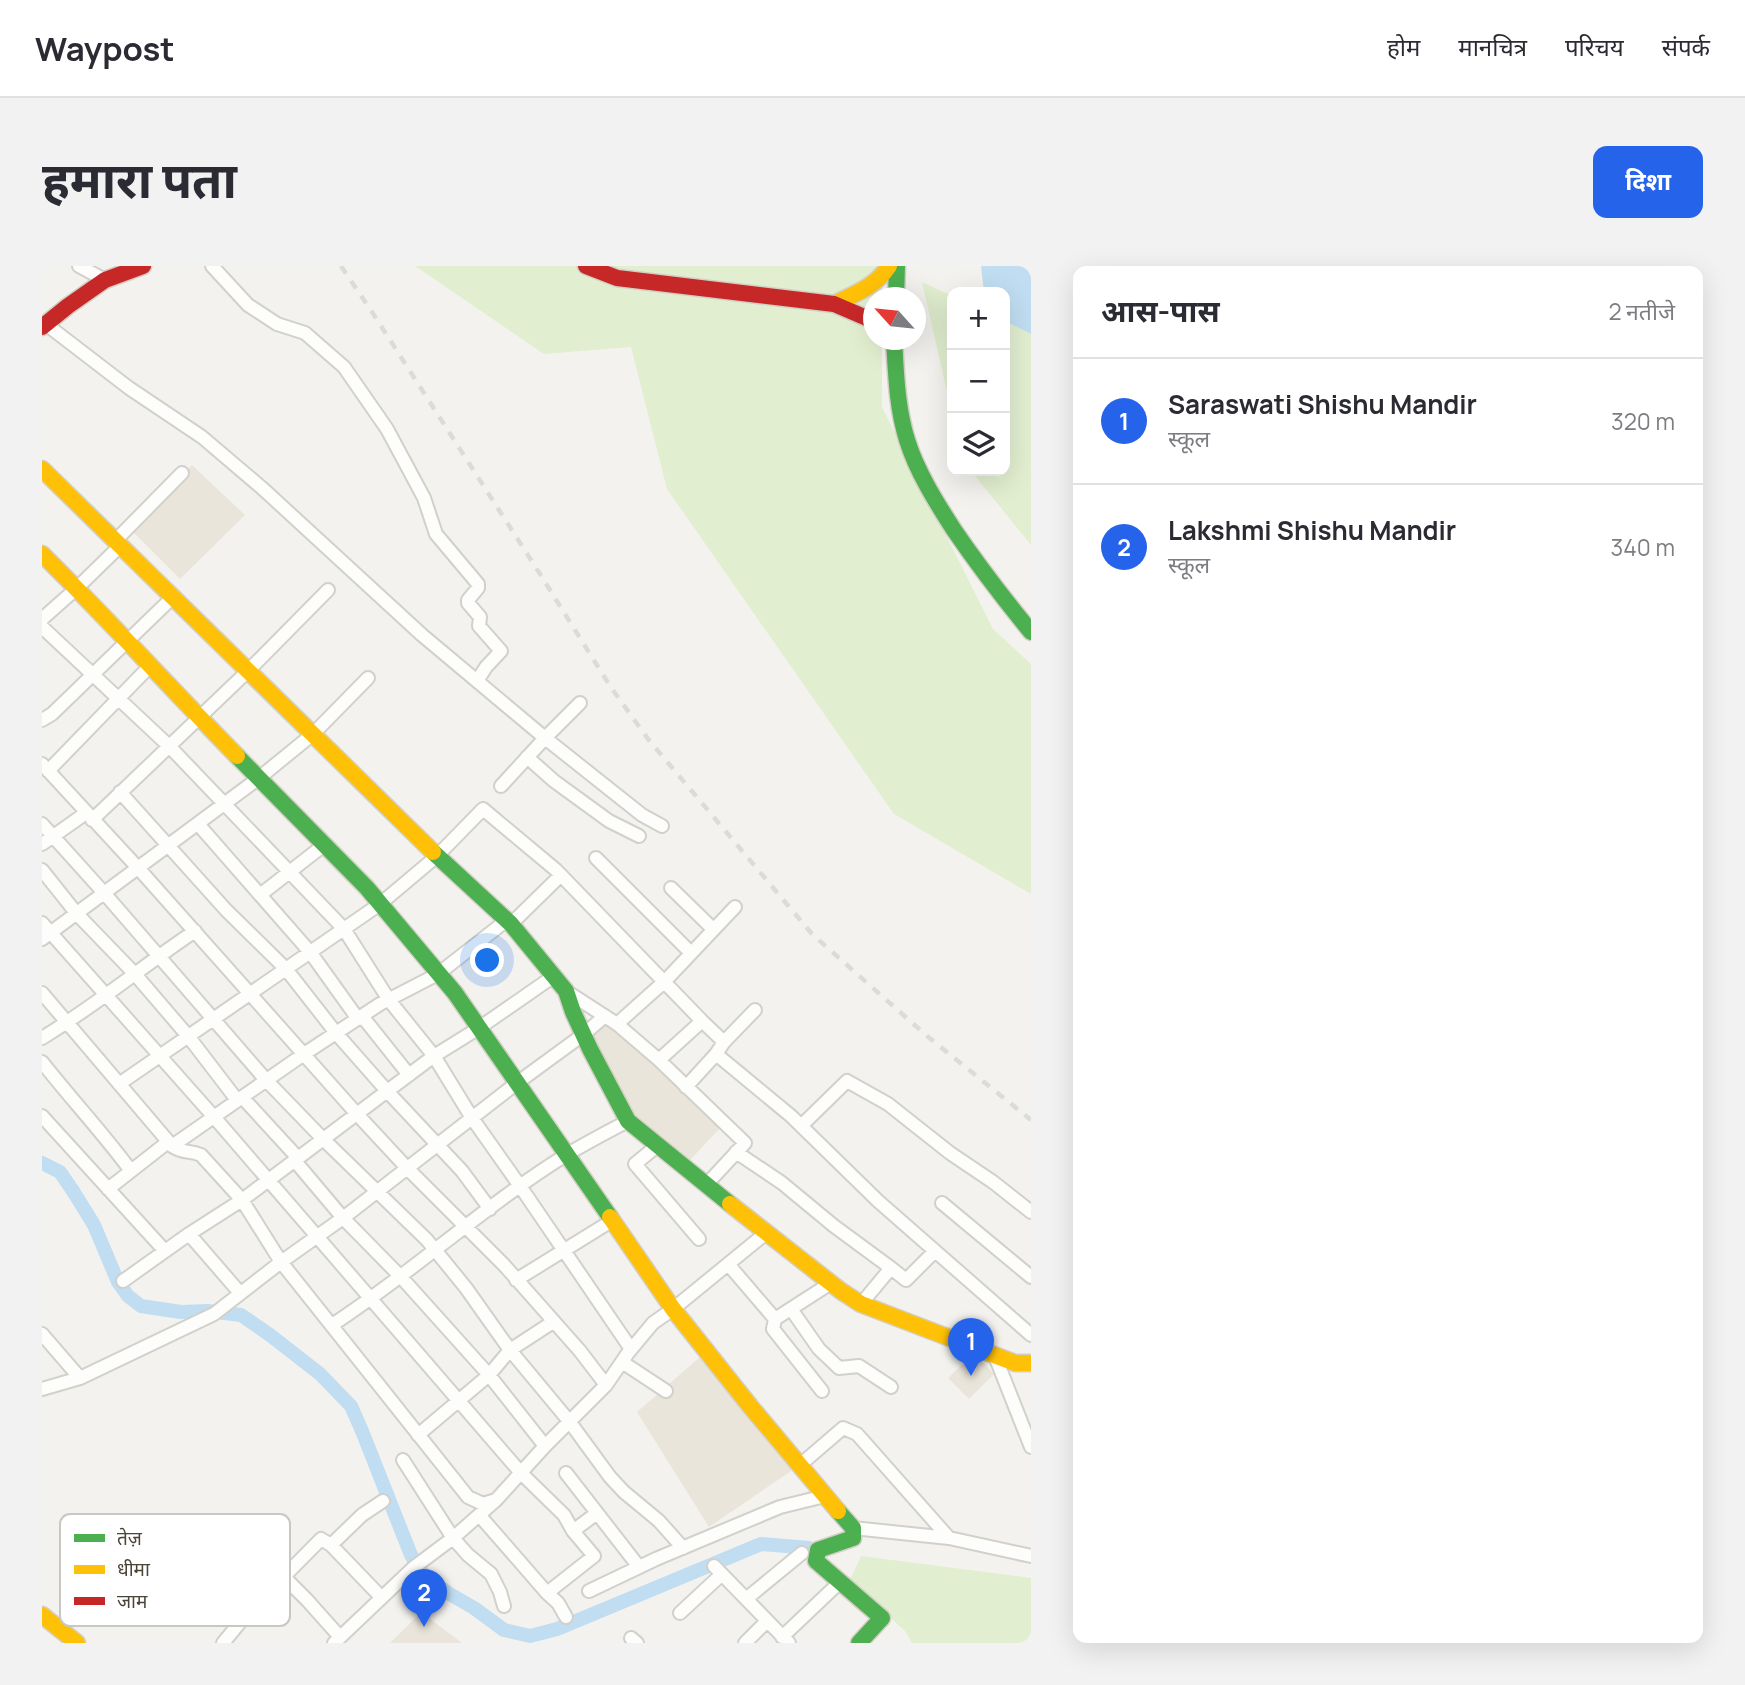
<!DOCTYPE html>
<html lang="hi">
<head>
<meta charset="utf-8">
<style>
	:root { --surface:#fff; --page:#f2f2f3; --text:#2b2b33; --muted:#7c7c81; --line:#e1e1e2; --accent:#2563eb }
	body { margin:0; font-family:Manrope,"Noto Sans Devanagari",sans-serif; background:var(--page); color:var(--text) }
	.controls { position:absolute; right:21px; top:21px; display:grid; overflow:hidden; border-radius:14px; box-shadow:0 7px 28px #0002 }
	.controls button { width:63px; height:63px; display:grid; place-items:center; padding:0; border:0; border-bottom:2px solid var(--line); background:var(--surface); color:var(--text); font:35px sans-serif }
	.compass { position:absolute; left:821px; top:21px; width:63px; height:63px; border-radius:50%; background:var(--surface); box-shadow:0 7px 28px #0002; rotate:297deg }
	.you { position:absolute; left:446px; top:695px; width:24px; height:24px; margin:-18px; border:5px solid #fff; border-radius:50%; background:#1a73e8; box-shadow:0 0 0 10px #1a73e833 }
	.badge { display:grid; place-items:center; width:46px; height:46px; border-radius:50%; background:var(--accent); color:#fff; font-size:23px; font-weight:700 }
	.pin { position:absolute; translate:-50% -58px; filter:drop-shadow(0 2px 4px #0008) }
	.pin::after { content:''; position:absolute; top:37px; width:24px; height:21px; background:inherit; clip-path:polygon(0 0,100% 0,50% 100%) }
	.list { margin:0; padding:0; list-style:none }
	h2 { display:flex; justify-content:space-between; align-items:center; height:91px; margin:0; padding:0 28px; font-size:30px }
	h2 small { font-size:23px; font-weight:400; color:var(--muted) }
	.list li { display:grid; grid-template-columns:46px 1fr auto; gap:21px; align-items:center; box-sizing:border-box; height:126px; padding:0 28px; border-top:2px solid var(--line) }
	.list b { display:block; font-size:26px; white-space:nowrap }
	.list p { margin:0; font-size:23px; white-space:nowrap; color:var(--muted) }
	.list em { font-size:23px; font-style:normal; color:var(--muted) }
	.icon { flex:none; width:38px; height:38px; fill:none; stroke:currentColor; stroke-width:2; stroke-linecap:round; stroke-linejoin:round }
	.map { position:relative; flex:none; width:989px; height:1377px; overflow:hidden; border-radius:14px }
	header { display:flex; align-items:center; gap:42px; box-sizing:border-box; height:98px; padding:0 35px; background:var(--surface); border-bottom:2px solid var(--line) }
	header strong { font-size:33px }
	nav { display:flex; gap:38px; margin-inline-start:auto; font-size:24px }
	.intro { display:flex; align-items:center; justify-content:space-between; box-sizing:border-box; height:168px; padding:0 42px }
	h1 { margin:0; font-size:49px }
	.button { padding:18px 32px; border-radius:14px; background:var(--accent); color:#fff; font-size:24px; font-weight:700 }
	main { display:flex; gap:42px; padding:0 42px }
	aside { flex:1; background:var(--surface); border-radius:14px; box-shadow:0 7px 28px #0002 }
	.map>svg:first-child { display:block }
	.education { fill:#eae5da }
	.green { fill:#e1eecf }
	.water { fill:#c0ddf1 }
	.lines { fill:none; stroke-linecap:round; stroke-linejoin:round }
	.canal { stroke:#c0ddf1; stroke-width:14 }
	.street-casing { stroke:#d2d0cb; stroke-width:16 }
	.fast-casing { stroke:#d3cfc5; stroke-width:19 }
	.slow-casing { stroke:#d3cfc5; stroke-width:19 }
	.jam-casing { stroke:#d3cfc5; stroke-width:19 }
	.street { stroke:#fdfdfc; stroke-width:12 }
	.fast { stroke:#4caf50; stroke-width:16 }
	.slow { stroke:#ffc107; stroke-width:16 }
	.jam { stroke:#c62828; stroke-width:16 }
	.rail { stroke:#dbdbda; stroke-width:4.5; stroke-dasharray:9 9; stroke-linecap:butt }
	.key { fill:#fff; stroke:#c9c7c4; stroke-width:2 }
	.key-label { font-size:19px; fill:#4b4439 }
</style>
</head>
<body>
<header>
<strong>Waypost</strong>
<nav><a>होम</a><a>मानचित्र</a><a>परिचय</a><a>संपर्क</a></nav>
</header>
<div class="intro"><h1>हमारा पता</h1><a class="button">दिशा</a></div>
<main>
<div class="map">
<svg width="989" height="1377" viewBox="0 0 989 1377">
	<rect width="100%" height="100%" fill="#f4f2ee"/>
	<!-- education -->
	<path class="education" d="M150,199l53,50 -65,64 -49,-49z
		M564,759l40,32 76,69 -33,35 -55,-45 -41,-80z
		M932,1087l20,21 -25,25 -21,-21z
		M658,1091l94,112 -85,58 -72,-115z
		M379,1346l41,31h-72z"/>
	<!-- green -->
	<path class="green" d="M373,0h467v31l-8,1v42h8v67l111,222 38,35v230l-137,-80 -227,-325 -36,-142 -87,7z
		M880,16l30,14v118z
		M963,55l26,13v211l-60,-74h34z
		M819,1290l170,22v65h-119l-7,-12 -55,-51z"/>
	<!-- water -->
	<path class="water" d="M939,0h50v68l-26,-13v-29h-21z"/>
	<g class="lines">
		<!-- canal -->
		<path class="canal" d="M0,897l18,9 13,19 21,34 24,57 10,14 13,10 40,6 27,-1 33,4 29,20 50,39 31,32 11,25 49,124 11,18 26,20 26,15 30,22 26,6 27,-7 204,-85 48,4"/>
		<!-- street casing -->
		<g class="street-casing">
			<path id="street" d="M37,0l26,14
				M170,0l36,39 29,19 28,9 39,34 43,62 37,69 12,36 42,50v4l-10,12v3l12,14 -1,9 22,25 -15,16 -9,14
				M5,59l82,63 73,49 60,51 160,147 123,103 97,77 20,11
				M74,274l66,-67
				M0,353l35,-31 44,-43
				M0,361l127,119 175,183 45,71 45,56 38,62 48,68 111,163
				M0,454l10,-6 122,-118
				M485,491l27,24 55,40 30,15
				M0,498l97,105 217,244 51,55 97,97 76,86 26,34
				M6,505l102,-105
				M459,520l44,-48 35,-35
				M78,526l106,118 60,59 50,64 51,58 75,80 28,38
				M50,554l157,-150 79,-80
				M0,558l63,70 161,186 57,59 104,101 39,48 44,62 59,71 41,56 14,15 35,29 24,27
				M156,558l112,128 48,67
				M0,578l44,-31
				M554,592l95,95
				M0,604l35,44 57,59 54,63 49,64
				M629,622l42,41
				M218,629l64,-50
				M0,657l172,194 307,356 43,42 9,16 21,25 -47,37 -67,-77
				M469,658l50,-49
				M0,673l217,-161 54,-44 55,-56
				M524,725l51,33 48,-43 70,-74
				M0,727l130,153c12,8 18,4 29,9l41,45 39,62 187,235 15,7 13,-4
				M320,750l47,59
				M575,758l42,36 43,-39
				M0,772c53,-32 101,-72 153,-107
				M682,776l31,-32
				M617,794l86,83 -39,42
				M0,796c29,37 61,71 89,109
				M77,818l261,-180 57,-48 46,-47 73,61 146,151 22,21 -8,12 75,62 87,85 153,134
				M644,821l30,-33
				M200,831l56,61
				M0,850l123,135
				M759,860l46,-45 41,23 62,49 43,29 38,30
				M616,879l-23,19 64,75
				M130,880l132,-92 76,-50 58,-30 69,-54
				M694,886l46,31 52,43 57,42
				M253,895l48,57 58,59 88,98 56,71
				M66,923l60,-47
				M900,937l89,74
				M147,968l51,59
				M686,998l47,55 -2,10 49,62
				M474,1014l97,-60
				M81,1015l66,-47 53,-34 192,-144 45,-28 75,-52
				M819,1038l30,-36 15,12 29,-29
				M749,1043l28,40 20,19 20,-2 32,21
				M733,1053l56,-36
				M290,1059c81,-53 152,-119 234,-170 20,-12 41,-23 62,-34
				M0,1068l38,44
				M953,1090l36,91
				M580,1096l44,29
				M0,1123l38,-11 134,-64 67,-52 62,-44 174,-135 67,-49 21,-18
				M376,1169l71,-60 21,-25 43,-28
				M361,1194l50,78 15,17 23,19 9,18 4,14
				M758,1199l43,-37 14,6 92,104
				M524,1207l73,94
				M811,1262l96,10 82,18
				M531,1265l24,-18
				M289,1279l50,52
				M672,1300l75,77
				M242,1311l23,23 33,37
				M547,1325l67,-32 124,-52 45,-11
				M505,1327l11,10 8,14
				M704,1333l56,-46
				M638,1347l42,-39
				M740,1371l58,-55
				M589,1372l6,5
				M181,1377l23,-28 75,-76 10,6 31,-30 21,-14
				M292,1377l79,-75 40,-30 43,-38 49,-54 61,-61 22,-32 25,-30 20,-14 93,-76
				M703,1377l22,-22"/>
		</g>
		<!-- fast casing -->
		<g class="fast-casing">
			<path id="fast" d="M854,32l1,-32
				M852,74c2,34 3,68 13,100 10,32 29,62 47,90 24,35 50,69 77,102
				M195,490l130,132 88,105 155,224
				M391,586l78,72 55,67 7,21 17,37 38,72 102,83
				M796,1245l15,17v10l-35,12 -2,11 66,57 -23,25"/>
		</g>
		<!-- slow casing -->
		<g class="slow-casing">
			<path id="slow" d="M792,38c21,-10 42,-18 55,-38
				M0,203l391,383
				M0,288c67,66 129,135 195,202
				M688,938l111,87 20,13 154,59h16
				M568,951l63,92 77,97 88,105
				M0,1349l35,28"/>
		</g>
		<!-- jam casing -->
		<g class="jam-casing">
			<path id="jam" d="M544,0l31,12 217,26 35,15 5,4
				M0,61l26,-21 37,-26 38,-14"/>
		</g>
		<!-- street -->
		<use href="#street" class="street"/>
		<!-- fast -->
		<use href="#fast" class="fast"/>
		<!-- slow -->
		<use href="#slow" class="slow"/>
		<!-- jam -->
		<use href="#jam" class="jam"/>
		<!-- rail -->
		<path class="rail" d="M299,0l31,46 168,262 70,112 38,53 164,195 115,102 104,84"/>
	</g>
	<!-- legend -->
	<rect x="18" y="1248" width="230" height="112" rx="10" class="key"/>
	<rect x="32" y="1268" width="31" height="8" fill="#4caf50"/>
	<rect x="32" y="1299" width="31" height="9" fill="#ffc107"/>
	<rect x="32" y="1331" width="31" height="8" fill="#c62828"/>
	<g class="key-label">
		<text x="75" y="1279">तेज़</text>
		<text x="75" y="1310">धीमा</text>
		<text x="75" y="1342">जाम</text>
	</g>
</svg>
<div class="controls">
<button>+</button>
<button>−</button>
<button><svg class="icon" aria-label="layers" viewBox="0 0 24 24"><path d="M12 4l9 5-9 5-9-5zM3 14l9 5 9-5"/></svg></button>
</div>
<svg class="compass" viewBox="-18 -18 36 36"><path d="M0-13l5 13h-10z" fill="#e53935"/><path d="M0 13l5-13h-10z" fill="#7c7c81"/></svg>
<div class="you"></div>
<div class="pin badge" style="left:929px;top:1110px">1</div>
<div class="pin badge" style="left:382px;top:1361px">2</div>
</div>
<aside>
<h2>आस-पास<small>2 नतीजे</small></h2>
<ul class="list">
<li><span class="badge">1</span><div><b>Saraswati Shishu Mandir</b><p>स्कूल</p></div><em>320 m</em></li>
<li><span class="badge">2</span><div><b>Lakshmi Shishu Mandir</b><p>स्कूल</p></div><em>340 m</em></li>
</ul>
</aside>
</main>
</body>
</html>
